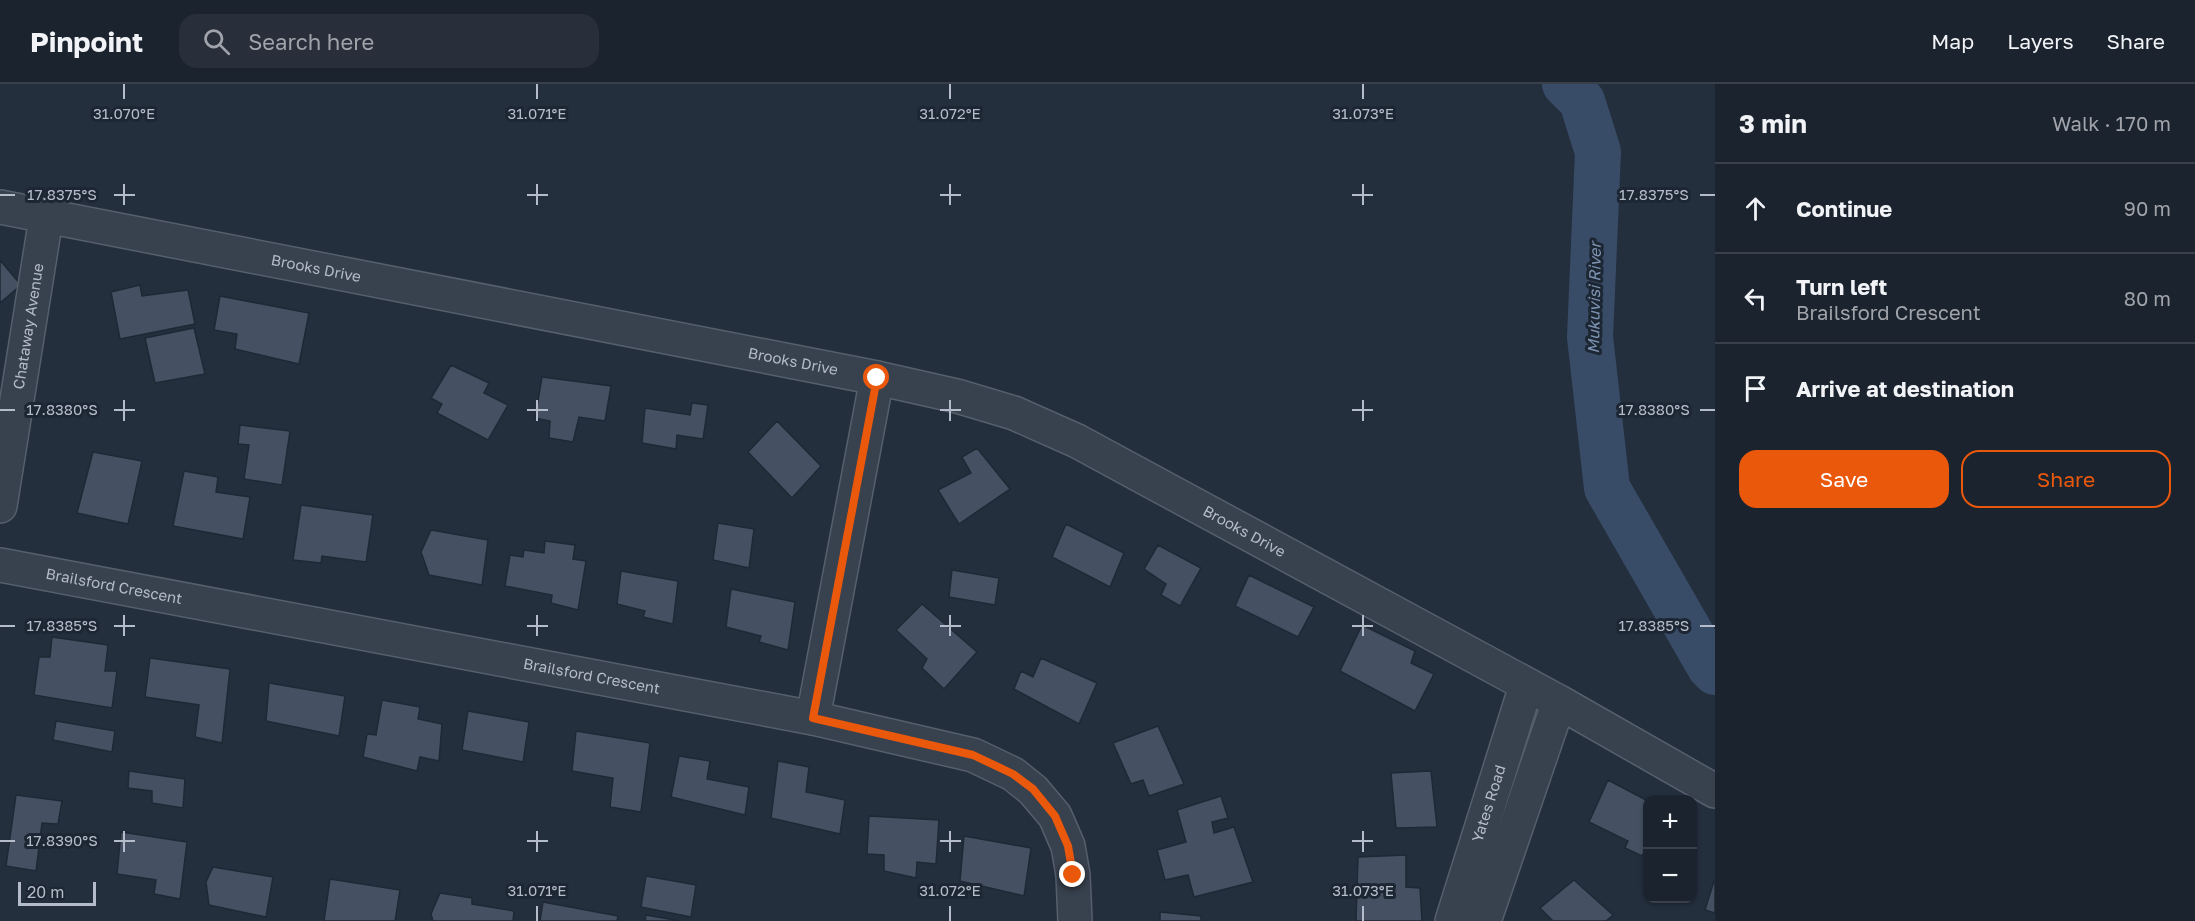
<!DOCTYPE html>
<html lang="en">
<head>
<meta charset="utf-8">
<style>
	:root { --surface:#1b232e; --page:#282f3a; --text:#f1f3f6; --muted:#a0a4aa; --line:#39404a; --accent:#ea580c }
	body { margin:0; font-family:"Golos Text",sans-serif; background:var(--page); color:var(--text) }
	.controls { position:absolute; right:18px; bottom:18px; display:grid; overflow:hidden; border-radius:12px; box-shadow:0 2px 4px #0004 }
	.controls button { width:54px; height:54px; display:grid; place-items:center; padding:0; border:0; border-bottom:2px solid var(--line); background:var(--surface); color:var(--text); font:30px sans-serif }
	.scale { position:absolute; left:18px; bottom:15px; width:78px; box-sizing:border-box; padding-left:6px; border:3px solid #b4bcc9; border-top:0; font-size:16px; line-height:21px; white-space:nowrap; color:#b4bcc9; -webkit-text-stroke:4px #1d2633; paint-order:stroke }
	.stop { position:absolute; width:18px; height:18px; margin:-14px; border:4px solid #ea580c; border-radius:50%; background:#fff }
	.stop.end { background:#ea580c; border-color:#fff; box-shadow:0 2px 6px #0008 }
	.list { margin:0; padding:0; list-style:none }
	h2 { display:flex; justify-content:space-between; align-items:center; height:78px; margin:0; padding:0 24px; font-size:26px }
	h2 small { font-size:20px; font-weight:400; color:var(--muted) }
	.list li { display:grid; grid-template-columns:39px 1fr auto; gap:18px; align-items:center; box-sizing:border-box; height:90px; padding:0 24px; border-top:2px solid var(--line) }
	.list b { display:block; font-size:22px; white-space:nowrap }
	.list p { margin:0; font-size:20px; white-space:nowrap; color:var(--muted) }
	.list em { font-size:20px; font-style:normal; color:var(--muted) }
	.actions { display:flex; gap:12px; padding:18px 24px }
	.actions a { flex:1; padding:14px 0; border:2px solid var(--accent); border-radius:18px; text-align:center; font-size:21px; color:var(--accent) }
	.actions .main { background:var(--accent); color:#fff }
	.icon { flex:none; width:33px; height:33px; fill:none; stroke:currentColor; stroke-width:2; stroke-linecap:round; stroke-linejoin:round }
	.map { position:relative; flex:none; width:1715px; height:837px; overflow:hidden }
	header { display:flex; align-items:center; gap:36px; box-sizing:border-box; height:84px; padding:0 30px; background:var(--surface); border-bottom:2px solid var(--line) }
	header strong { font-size:28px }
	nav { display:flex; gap:33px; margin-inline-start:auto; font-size:21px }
	.search { width:420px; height:54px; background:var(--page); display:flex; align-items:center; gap:15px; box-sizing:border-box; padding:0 21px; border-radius:18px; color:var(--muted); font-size:22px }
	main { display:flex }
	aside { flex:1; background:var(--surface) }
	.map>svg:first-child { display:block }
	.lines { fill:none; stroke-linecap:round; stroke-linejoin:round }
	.river { stroke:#394c67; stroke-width:46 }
	.building { fill:#455162; stroke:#1f2835; stroke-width:1.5 }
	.minor-casing { stroke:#565f6c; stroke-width:36 }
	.minor { stroke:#38414e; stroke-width:33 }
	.route { stroke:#ea580c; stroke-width:8 }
	.ticks { fill:none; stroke:#b4bcc9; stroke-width:2 }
	.labels { text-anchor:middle; stroke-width:6; stroke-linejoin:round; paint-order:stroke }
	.street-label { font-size:15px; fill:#b4bcc9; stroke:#1d2633 }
	.water-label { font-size:16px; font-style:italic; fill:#7c92b1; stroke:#1d2633 }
	.ticks-label { font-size:15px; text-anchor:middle; fill:#b4bcc9; stroke:#1d2633; stroke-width:6; stroke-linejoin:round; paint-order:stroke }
</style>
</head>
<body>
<header>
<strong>Pinpoint</strong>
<div class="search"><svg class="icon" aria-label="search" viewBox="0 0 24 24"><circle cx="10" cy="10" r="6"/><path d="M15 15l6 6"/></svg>Search here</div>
<nav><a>Map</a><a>Layers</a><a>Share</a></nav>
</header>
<main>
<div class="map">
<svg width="1715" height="837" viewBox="0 0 1715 837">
	<rect width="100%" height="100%" fill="#242f3e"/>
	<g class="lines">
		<!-- river -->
		<path class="river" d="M1565,0l17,17 16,51 -8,185 17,151 103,179 5,5"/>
	</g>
	<!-- building -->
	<path class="building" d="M0,176l21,25 -21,18z
		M140,201l2,11 46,-6 7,34 -75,15 -9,-47z
		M220,212l89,17 -10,51 -64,-15 2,-15 -23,-4z
		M194,244l11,46 -50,9 -10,-45z
		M451,281l38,18 -5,10 24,12 -20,35 -51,-27 5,-9 -11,-6z
		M542,293l69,9 -6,35 -26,-4 -6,25 -24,-4 1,-17 -15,-3z
		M692,319l16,2 -5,34 -26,-4 -1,14 -34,-6 3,-35 45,7z
		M777,337l44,45 -29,32 -44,-46z
		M240,341l50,6 -8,54 -38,-6 5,-34 -11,-1z
		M977,364l33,41 -51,35 -21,-34 33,-17 -9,-16z
		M93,368l49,9 -14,63 -51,-11z
		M184,387l34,6 -2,15 34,5 -7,42 -70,-13z
		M301,421l72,10 -7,47 -44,-6 -1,7 -28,-3z
		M718,439l36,6 -5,39 -36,-8z
		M1066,440l58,29 -14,34 -58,-30z
		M431,446l57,10 -6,45 -53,-10 -8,-23z
		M545,457l30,4 -2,14 13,2 -8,49 -27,-7 1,-8 -47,-9 5,-31 13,2 1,-7 20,3z
		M1158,461l43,23 -21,38 -19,-11 5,-11 -22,-15z
		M952,486l47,8 -4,27 -46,-8z
		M621,487l57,10 -5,43 -30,-7 2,-6 -28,-7z
		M1249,491l65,32 -16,30 -63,-31z
		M731,505l64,13 -7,48 -29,-8 2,-6 -35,-9z
		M922,520l55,48 -33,37 -22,-21 5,-9 -31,-29z
		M1362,541l53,26 -4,12 23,11 -19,37 -75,-40z
		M52,553l56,8 -3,26h12l-5,37 -78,-13 5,-38h11z
		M150,574l80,11 -8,74 -27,-6 4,-32 -54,-8z
		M1041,574l56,25 -18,41 -65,-35 7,-18 12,6z
		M269,599l76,13 -6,40 -73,-15z
		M382,616l38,7 -2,12 24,5 -3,37 -19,-4 -3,14 -54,-14 4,-23 9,1z
		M468,627l61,11 -6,40 -61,-12z
		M56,637l59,10 -3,21 -59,-12z
		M1158,642l26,58 -35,12 -6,-16 -12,4 -18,-41z
		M576,647l74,12 -9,69 -31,-5 3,-29 -41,-7z
		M679,672l31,5 -3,18 42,8 -4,28 -74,-18z
		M778,677l31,6 -3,25 39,8 -5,34 -69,-16z
		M129,687l56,8 -2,29 -31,-5v-12l-24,-3z
		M1431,687l6,56 -41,1 -5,-55z
		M1608,696l40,21v44l-6,11 -17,-8 3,-7 -39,-19z
		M16,711l46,6 -4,23 -16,-1 -6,48 -30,-5z
		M1221,712l7,22 -16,4 2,11 20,-6 19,55 -59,15 -6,-22 -23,5 -8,-30 29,-8 -9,-32z
		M869,732l70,4 -3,44 -19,-2 -1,16 -32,-7v-16l-17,-1z
		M121,748l66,10 -7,57 -26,-5 2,-14 -39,-6z
		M964,752l67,12 -7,48 -64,-15z
		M1406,771v32l14,1 2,33h-66l2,-64z
		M213,783l60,10 -7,40 -57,-12 -3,-23z
		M646,792l50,9 -5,32 -50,-10z
		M330,795l70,11 -5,31h-71z
		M1574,796l39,35 -7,6h-53l-13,-13z
		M1714,797l1,1v31l-10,-3z
		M440,809l32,5v6l42,7 -1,10h-80l-2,-7z
		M543,818l75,14 -1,5h-77z
		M1160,828l41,4v5h-41z
		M646,831l34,6h-35z"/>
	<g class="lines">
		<!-- minor casing -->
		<g class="minor-casing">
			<g id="minor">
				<path id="s1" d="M0,123l877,171 80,18 57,17 63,28 482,261 156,89"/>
				<path id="s2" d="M0,422l46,-288"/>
				<path id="s3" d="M0,481l813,153 160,37 40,19 20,16 22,26 13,30 5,29 2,46"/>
				<path d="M813,634l64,-340"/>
				<path id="s4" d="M1452,837l74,-235"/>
				<path d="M1484,837l75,-219"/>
			</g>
		</g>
		<!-- minor -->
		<use href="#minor" class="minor"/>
	</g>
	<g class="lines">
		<!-- route -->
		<path class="route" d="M877,294l-64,340 160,37 40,19 20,15 22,27 13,30 5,29"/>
	</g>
	<!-- ticks -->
	<path class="ticks" d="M124,0v15M537,0v15M950,0v15M1363,0v15M124,100v21M537,100v21M950,100v21M1363,100v21M0,111h15M114,111h21M527,111h21M940,111h21M1352,111h21M1700,111h15M124,316v21M537,316v21M950,316v21M1363,316v21M0,326h15M114,326h21M527,326h21M940,326h21M1352,326h21M1700,326h15M124,531v21M537,531v21M950,531v21M1363,531v21M0,542h15M114,542h21M527,542h21M940,542h21M1352,542h21M1700,542h15M124,747v21M537,747v21M950,747v21M1363,747v21M0,757h15M114,757h21M527,757h21M940,757h21M1352,757h21M537,822v15M950,822v15M1363,822v15"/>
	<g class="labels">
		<!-- street labels -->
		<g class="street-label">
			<text dy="5" stroke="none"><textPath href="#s1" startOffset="322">Brooks Drive</textPath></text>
			<text dy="5" stroke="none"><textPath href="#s2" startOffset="182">Chataway Avenue</textPath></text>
			<text dy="5" stroke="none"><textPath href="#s1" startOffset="808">Brooks Drive</textPath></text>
			<text dy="5" stroke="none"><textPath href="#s1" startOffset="1294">Brooks Drive</textPath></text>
			<text dy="5" stroke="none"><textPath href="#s3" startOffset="116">Brailsford Crescent</textPath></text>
			<text dy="5" stroke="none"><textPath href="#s3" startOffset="602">Brailsford Crescent</textPath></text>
			<text dy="5" stroke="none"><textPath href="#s4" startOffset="123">Yates Road</textPath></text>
		</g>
		<!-- water labels -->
		<g class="water-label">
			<text transform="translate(1594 214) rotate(-89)" y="6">Mukuvisi River</text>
		</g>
	</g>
	<g class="ticks-label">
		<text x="124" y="35">31.070°E</text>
		<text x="537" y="35">31.071°E</text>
		<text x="950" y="35">31.072°E</text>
		<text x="1363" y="35">31.073°E</text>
		<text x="62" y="116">17.8375°S</text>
		<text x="1654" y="116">17.8375°S</text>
		<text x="62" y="331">17.8380°S</text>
		<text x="1654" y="331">17.8380°S</text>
		<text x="62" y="547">17.8385°S</text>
		<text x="1654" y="547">17.8385°S</text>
		<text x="62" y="762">17.8390°S</text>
		<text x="537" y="812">31.071°E</text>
		<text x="950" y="812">31.072°E</text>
		<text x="1363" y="812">31.073°E</text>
	</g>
</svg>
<div class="controls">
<button>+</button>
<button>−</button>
</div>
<div class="scale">20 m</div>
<div class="stop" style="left:877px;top:294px"></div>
<div class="stop end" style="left:1073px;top:791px"></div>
</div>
<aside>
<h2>3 min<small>Walk · 170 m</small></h2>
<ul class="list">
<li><svg class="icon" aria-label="ahead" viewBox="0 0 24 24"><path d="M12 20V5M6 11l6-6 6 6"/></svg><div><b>Continue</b></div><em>90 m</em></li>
<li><svg class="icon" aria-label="left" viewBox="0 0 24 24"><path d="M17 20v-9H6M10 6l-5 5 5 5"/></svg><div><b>Turn left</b><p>Brailsford Crescent</p></div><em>80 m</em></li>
<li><svg class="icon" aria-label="arrive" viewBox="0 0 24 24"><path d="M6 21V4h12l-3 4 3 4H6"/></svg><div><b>Arrive at destination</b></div></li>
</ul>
<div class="actions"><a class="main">Save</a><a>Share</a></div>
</aside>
</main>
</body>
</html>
